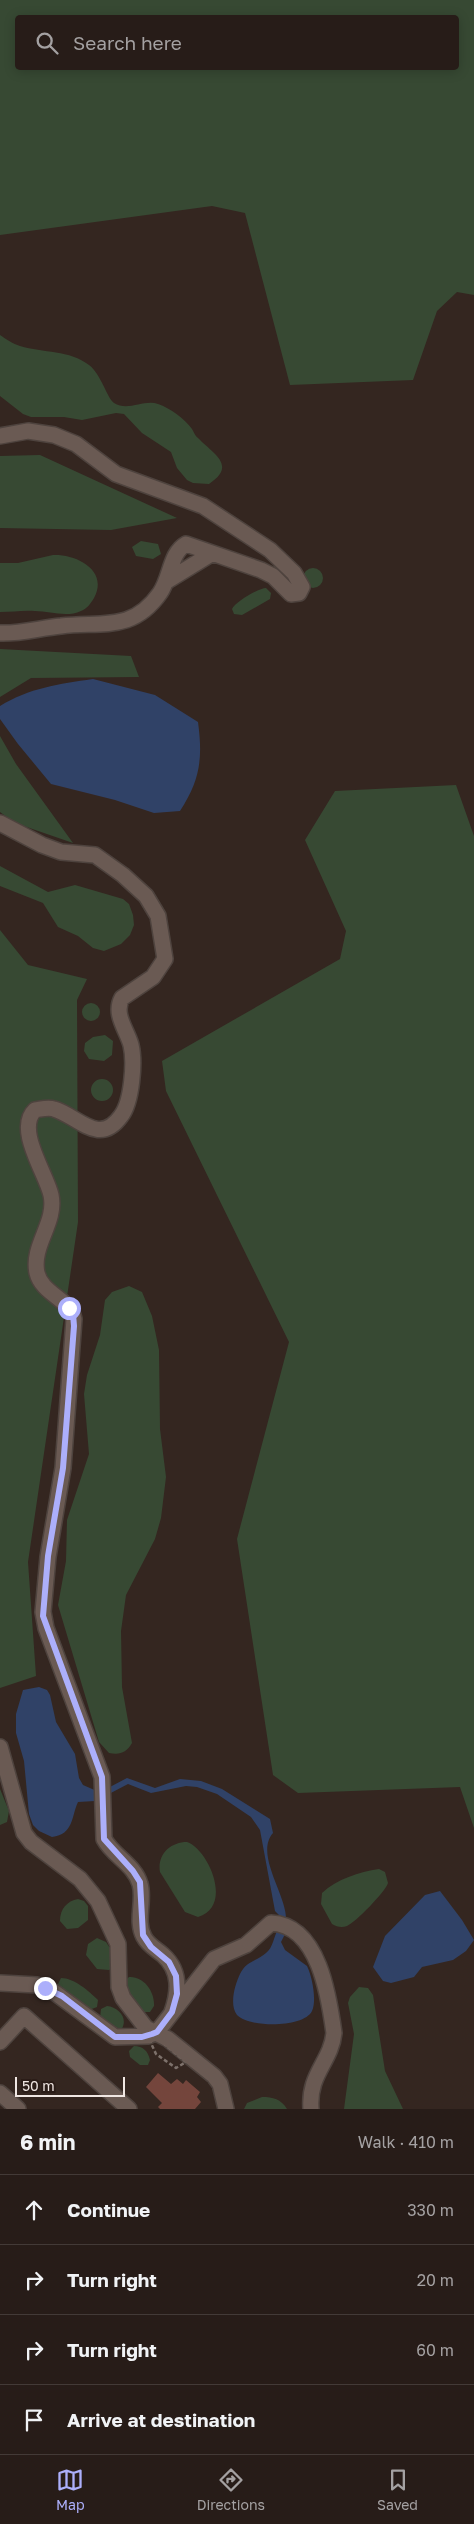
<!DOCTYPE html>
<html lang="en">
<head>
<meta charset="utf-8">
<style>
	:root { --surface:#271c18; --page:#2f2521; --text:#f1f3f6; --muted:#a4a1a2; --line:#433a37; --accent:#acaffb }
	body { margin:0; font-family:"Golos Text",sans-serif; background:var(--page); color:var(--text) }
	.scale { position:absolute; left:15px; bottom:12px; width:110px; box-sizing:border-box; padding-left:5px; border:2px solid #f0e7e3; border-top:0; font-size:14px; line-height:18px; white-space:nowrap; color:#f0e7e3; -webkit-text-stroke:4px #2a1c17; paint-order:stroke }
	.stop { position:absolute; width:15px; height:15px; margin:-11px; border:4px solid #acaffb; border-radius:50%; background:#fff }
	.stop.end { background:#acaffb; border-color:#fff; box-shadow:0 1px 5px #0008 }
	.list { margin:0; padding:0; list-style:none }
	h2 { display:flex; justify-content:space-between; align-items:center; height:65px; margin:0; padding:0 20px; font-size:21px }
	h2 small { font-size:16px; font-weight:400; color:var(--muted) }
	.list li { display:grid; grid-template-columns:32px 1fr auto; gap:15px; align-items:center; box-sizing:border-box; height:70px; padding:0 20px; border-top:1px solid var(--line) }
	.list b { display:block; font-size:19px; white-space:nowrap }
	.list em { font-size:16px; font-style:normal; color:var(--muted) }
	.icon { flex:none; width:28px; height:28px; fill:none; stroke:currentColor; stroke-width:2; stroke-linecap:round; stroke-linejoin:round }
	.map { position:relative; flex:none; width:474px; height:2109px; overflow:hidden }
	.search { position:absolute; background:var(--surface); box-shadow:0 2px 12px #0003; left:15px; right:15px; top:15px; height:55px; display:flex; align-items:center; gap:12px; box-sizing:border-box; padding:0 18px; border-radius:5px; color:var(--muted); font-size:19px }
	.sheet { height:345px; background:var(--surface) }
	nav { display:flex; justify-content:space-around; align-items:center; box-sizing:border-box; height:70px; border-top:1px solid var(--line); background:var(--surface); font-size:14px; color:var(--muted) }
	nav a { display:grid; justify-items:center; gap:2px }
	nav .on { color:var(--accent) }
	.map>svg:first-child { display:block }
	.green { fill:#374933; fill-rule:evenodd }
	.water { fill:#304267 }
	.building { fill:#74453c }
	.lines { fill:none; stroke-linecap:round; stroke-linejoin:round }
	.minor-casing { stroke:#4e433e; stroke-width:18 }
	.path { stroke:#7d716b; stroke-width:2.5; stroke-dasharray:4 2.5; stroke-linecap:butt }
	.minor { stroke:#6a5a53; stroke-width:15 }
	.route { stroke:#acaffb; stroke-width:6 }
</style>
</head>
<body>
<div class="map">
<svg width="474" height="2109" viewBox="0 0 474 2109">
	<rect width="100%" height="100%" fill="#342620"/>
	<!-- green -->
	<path class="green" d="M0,0h474v295l-17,-3 -20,19 -24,69 -123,5 -45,-172 -33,-7 -212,29zM18,18h438v50h-438z
		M0,335c6,4 13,9 20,11 23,7 50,4 69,19 12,9 18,33 25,38 14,9 30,-4 44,1 12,4 27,15 34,25 2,3 3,7 6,9 14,15 40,27 11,46l-16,-1 -6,-3 -10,-12 -6,-16 -29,-19 -18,-19 -8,-1 -34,7 -18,-3h-33l-8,-3 -23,-18z
		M40,455l137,63 -66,12 -111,-2v-72z
		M141,541l17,3 3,10 -8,5 -17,-3 -4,-9z
		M53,555c23,-1 56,15 41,43 -3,5 -7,11 -13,13 -15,7 -31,0 -46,0 -12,-1 -23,1 -35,1v-49h18z
		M303 578a10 10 0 1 1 20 0a10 10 0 1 1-20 0Z
		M266,588l5,5 -1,6 -28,16 -8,-1 -2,-5c3,-7 27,-21 34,-21z
		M0,649l131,7 8,21 -108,1 -31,19z
		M0,736l16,28 57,79 -58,-20 -15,-11z
		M456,785l18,51v992l-14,-41 -162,6 -25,-18 -36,-236 52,-197 -123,-251 -4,-30 178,-102 6,-28 -41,-91 30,-49z
		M0,866l48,26 27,-7 48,14 6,5 4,11 1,10 -4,10 -9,9 -17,7 -11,-3 -15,-12 -20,-9 -15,-24 -43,-17z
		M0,930l28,35 59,14 -10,21 1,222 -50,340 8,114 -36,12z
		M82 1012a9 9 0 1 1 18 0a9 9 0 1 1-18 0Z
		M105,1035l8,6 -1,14 -8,6 -15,-2 -5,-8 1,-8 8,-6z
		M91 1090a11 11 0 1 1 22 0a11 11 0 1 1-22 0Z
		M129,1286l13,6 10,24 7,34 1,79 6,48 -5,41 -6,21 -29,56 -5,36 1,56 10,56c-6,10 -12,12 -23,10l-10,-11 -41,-137 8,-44 1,-41 22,-66 -5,-60 3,-19 13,-40 5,-35 7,-8z
		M0,1789l9,22 -2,11 -7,3z
		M187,1842c21,7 47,64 11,75l-13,-5 -25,-40c-3,-17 10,-30 27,-30z
		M379,1869l6,3 3,11c-2,8 -33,40 -41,43 -5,2 -10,1 -15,-2l-11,-20 1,-11c15,-14 37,-21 57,-24z
		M78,1899l6,2 4,5v14l-10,8 -11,1 -7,-8c0,-12 7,-20 18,-22z
		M97,1938l9,4 8,12 -2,14 -3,2 -12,-1 -11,-14 2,-11z
		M129,1977c15,-1 26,15 25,29l-4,6h-8l-18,-24 1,-7z
		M61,1978c13,0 28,13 37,22l-1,7 -8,3 -32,-24z
		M359,1987l9,1 5,7 12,76 18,38h-59l10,-75 -6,-31 2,-6z
		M107,2006c12,1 22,13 14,24l-21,-12 1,-9z
		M134,2046c9,0 14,5 16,14l-2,5h-8l-10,-8 -1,-6z
		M262,2097c11,0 19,2 25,12h-43l3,-6z"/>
	<!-- water -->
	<path class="water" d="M93,679l62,16 43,27c5,37 2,58 -18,89l-26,2 -39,-13 -64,-16 -33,-40 -18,-25v-13c29,-18 59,-22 93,-27z
		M39,1687l8,3 3,5 6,27 19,32 4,24 4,7 16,7 -4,9 -17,1c-7,15 -4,32 -26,35l-13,-6 -6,-6 -4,-11 -5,-53 -8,-28v-19l7,-24z
		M127,1778l28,10 25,-9 21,2 21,8 48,30 3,14c-19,22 15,63 13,88l-6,2v-7l-5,-5 -15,-81 -9,-13 -34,-23 -20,-7 -11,-1 -35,7 -23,-9 -21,11 1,-7z
		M440,1891l22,29 12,20 -8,11 -13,9 -31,7 -8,10 -23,6 -8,-2 -10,-14 12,-31 40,-41z
		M278,1929l8,3 -5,10 4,8 22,16c5,10 10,34 5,45 -8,17 -63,17 -75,4 -8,-10 -2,-31 3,-41 6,-13 17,-13 26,-21 7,-5 8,-17 12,-24z"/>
	<!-- building -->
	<path class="building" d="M158,2073l13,11 6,-5 6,5 3,-4 14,12 -3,5 4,5 -6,7h-35l-2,-2 4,-4 -16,-16z"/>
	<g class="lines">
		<!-- minor casing -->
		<g class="minor-casing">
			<path id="minor" d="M0,436l28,-5 26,4 22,9 40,30 87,32 67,44 24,23 8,14 -3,6 -8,1 -18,-18 -12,-6 -75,-26c-16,9 -15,33 -26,49 -28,40 -59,28 -99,33 -21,2 -41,8 -61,7
				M167,581l44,-27
				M0,823l42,22 19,7 34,3 28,20 23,21 12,20 7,43 -12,18 -31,21c-9,16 5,32 9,47 4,17 1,57 -10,71 -22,31 -43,0 -67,-7 -6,-2 -12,0 -19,1 -20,19 11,63 16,85 6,28 -20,50 -14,78 5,21 33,26 37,46l-11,149 -15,89 -5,55 3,16 56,149 2,62c9,17 31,26 36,45 5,16 -5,37 4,53 4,8 12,12 19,18 18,16 16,37 9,57
				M0,1747l24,86 7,9 49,37 18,22 20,43 1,43 4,11 23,30 22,11 46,37 6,8 6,25
				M0,1983l37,2 17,7 61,45 33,-1 9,-4 57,-73 32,-14 25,-22c48,2 58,74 63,110 -3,29 -26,41 -23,76
				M0,2042l24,-26 105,93
				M0,2093l18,16"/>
		</g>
		<!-- path -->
		<path class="path" d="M158,2039l28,23 -10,6 -20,-14 -6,-13z"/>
		<!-- minor -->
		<use href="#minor" class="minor"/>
	</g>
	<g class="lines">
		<!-- route -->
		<path class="route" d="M45,1988l17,8 53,41h27l10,-3 5,-2 15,-20 5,-18 -1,-18 -7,-14 -18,-15 -8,-12 -3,-53 -7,-11 -29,-32 -2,-62 -59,-161 5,-60 15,-88 11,-142 -1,-12 -4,-6"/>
	</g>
</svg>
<div class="scale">50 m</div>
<div class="stop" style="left:69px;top:1308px"></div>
<div class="stop end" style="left:45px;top:1988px"></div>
<div class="search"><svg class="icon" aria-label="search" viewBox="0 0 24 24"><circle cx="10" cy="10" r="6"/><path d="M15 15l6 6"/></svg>Search here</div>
</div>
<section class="sheet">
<h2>6 min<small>Walk · 410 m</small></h2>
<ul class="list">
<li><svg class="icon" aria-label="ahead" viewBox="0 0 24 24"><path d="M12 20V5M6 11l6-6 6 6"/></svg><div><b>Continue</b></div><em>330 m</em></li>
<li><svg class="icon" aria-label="right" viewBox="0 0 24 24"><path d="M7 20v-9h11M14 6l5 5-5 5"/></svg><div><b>Turn right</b></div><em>20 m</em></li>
<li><svg class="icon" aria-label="right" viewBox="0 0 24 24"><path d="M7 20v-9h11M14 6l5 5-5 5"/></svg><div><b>Turn right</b></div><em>60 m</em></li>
<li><svg class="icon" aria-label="arrive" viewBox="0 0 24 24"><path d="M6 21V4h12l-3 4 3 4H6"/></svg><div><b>Arrive at destination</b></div></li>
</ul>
</section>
<nav>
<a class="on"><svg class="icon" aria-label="map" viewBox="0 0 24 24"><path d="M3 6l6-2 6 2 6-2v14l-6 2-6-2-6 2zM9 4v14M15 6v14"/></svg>Map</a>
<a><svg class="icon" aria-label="directions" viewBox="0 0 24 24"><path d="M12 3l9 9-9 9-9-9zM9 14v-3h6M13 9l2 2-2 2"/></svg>Directions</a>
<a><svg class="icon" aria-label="saved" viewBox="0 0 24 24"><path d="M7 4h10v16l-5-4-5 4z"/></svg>Saved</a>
</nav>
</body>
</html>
